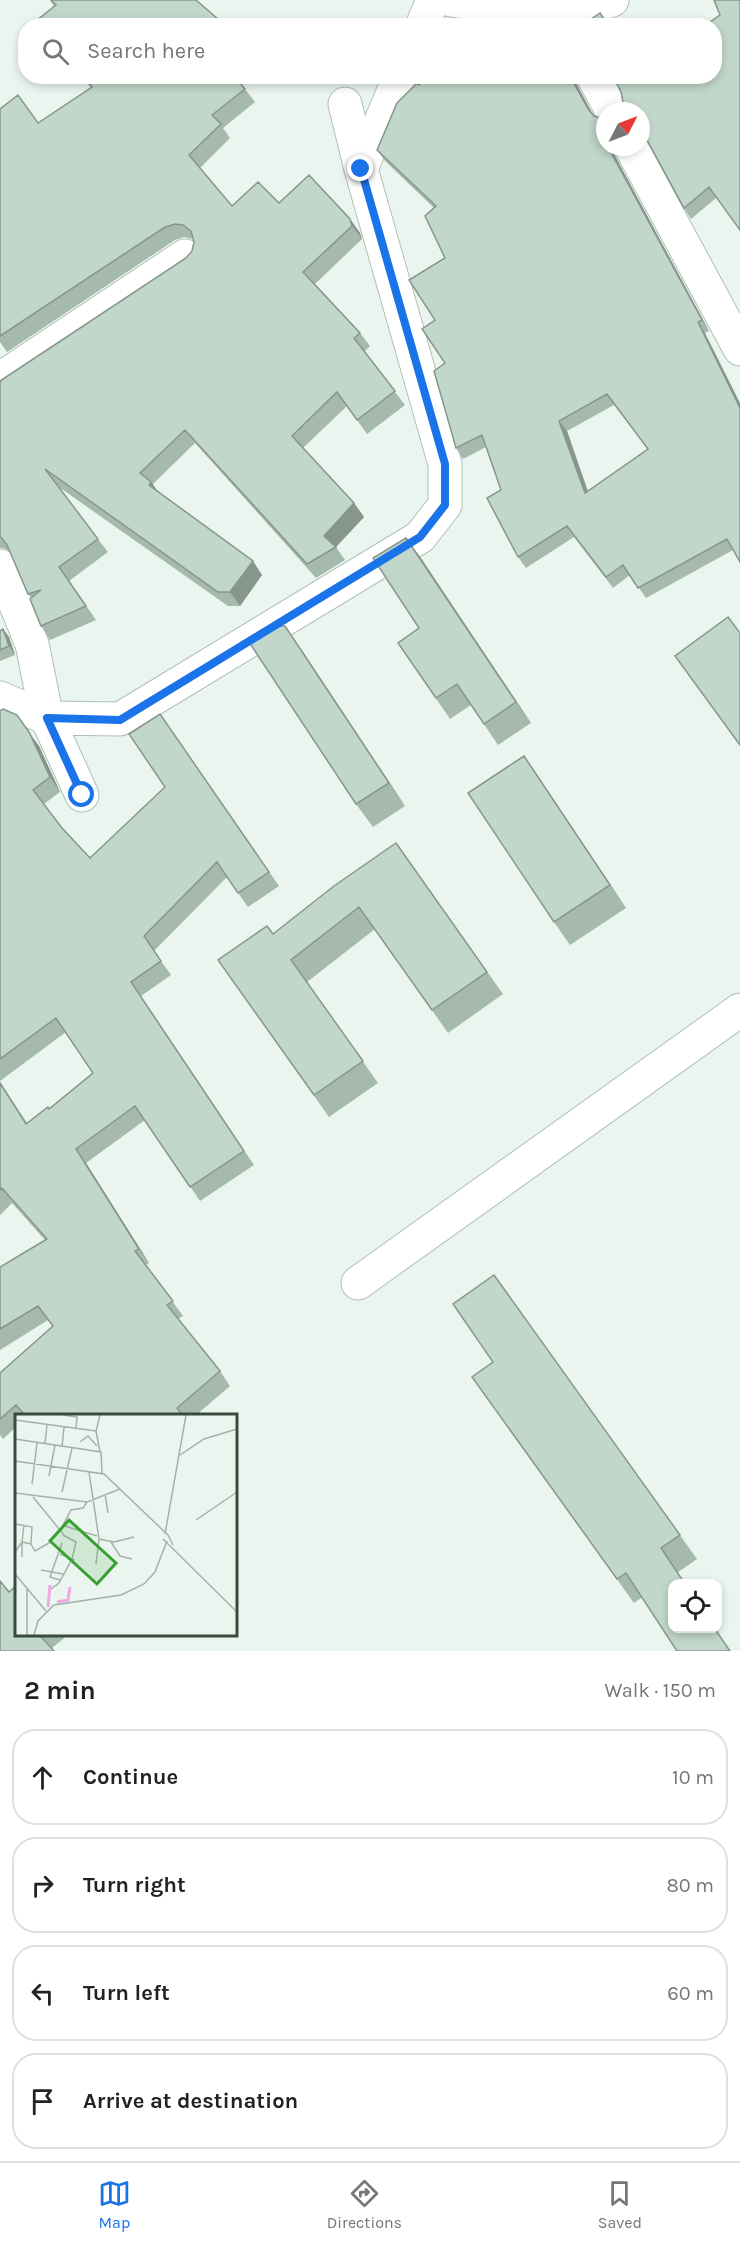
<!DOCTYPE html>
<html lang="en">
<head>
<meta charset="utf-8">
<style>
	:root { --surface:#fff; --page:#f6f6f6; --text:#222; --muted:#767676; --line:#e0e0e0; --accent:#1a73e8 }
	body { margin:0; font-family:Karla,sans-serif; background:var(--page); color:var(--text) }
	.controls { position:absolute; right:18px; bottom:18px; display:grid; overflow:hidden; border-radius:12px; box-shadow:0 3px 9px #0003 }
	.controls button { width:54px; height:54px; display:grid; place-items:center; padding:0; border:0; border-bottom:2px solid var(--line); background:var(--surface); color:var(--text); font:30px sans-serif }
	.compass { position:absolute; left:596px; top:102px; width:54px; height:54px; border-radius:50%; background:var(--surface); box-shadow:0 3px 9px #0003; rotate:48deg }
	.stop { position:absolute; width:18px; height:18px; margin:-14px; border:4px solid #1a73e8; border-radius:50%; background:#fff }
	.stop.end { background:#1a73e8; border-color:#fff; box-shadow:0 2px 6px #0008 }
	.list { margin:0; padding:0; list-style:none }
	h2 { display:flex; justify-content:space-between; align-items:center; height:78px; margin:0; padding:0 24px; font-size:26px }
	h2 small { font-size:20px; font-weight:400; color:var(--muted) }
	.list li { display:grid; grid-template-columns:39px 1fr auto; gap:18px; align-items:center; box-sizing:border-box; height:96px; margin:0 12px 12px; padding:0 12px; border:2px solid var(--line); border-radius:24px }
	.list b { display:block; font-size:22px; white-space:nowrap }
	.list em { font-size:20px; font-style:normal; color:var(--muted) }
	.icon { flex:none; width:33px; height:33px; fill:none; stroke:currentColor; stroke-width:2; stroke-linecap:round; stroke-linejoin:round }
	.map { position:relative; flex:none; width:740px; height:1651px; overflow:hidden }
	.search { position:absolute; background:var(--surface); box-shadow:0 3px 9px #0003; left:18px; right:18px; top:18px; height:66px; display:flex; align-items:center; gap:15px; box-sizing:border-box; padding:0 21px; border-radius:24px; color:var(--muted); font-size:22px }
	.sheet { height:510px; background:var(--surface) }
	nav { display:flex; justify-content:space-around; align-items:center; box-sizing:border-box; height:84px; border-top:2px solid var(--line); background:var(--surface); font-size:16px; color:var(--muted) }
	nav a { display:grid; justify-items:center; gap:3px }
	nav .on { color:var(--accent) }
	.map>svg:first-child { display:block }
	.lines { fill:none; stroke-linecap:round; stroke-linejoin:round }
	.minor-casing { stroke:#aec1b5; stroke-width:35 }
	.minor { stroke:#fff; stroke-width:33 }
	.wall { fill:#a6b9ad; fill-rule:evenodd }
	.shaded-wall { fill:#87968d }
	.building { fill:#c1d7c9; stroke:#87968d; stroke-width:1.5; fill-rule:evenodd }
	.route { stroke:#1a73e8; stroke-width:8 }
	.inset-river { fill:none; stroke:#f0a9e4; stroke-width:3 }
	.inset-road { fill:none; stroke:#a4b1a9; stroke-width:1.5 }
	.view { fill:#36a030; fill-opacity:0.15; stroke:#36a030; stroke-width:3 }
	.inset-edge { fill:none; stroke:#394a3f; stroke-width:3 }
</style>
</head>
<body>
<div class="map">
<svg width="740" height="1651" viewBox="0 0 740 1651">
	<rect width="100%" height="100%" fill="#ebf5f0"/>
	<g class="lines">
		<!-- minor casing -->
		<g class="minor-casing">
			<path id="minor" d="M451,0l110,17 51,-17
				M422,26l11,-26
				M593,76l19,35
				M631,147l109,202
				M361,169l39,-93
				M0,379l185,-123
				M0,566l32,78 15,74
				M0,698l47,20
				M82,795l-35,-77 73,1 300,-182 25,-32v-41l-84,-295 -16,-65
				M358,1283l382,-273"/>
		</g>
		<!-- minor -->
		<use href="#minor" class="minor"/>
	</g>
	<!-- wall -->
	<path class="wall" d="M50,0h146l23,20 4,6h-185l-2,-5 18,-15z
		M740,0l-24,198 -25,21 -7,-11 -40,-74 -3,-3v-20l73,-35 6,-61z
		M81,76h153l11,13 10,13 -32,26 7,10 -30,30 32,38 47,-3 71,16 10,14 2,6 -47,45 45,49 10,13 -6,6 41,53 -38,29 -20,-28 -44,42 51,55 10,14 -28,30 9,13 -29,18 -121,-135 -42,41 4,7 105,84 -22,31h-12l-172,-121 52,67 -39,29 27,39 -46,20 -9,-14 -10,-28 -3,-4 -18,-43 -7,-3h-3v-167l186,-123 6,-7 2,-9 -1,-3 -9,-2 -9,3 -168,112 -7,-10v-233l38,14 53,-35z
		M427,76h148l2,9 15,29 13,33h7l3,9 94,175 -4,2 28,217 -87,48 -16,-23 -17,13 -39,-51 -48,31 -8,-11 -17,-67 -15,-43 -23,12 -7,-11 -11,-85 -10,-43 10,-62 -11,-50 -49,-47 -8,-11 42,-65zM614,405l34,44 -60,42 -21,-60z
		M406,538l125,185 -33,22 -27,-40 -21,14 -52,-76 21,-15z
		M3,629l6,8 6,18 -15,6v-30z
		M740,633v113l-65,-90z
		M301,649l104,157 -32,21 -17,-23z
		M0,711l39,35 21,46 -16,12 18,24 28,30 75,-71 -5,-73 119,172 -31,21 -21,-30 -73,74 17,24 -30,21 113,169 -54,36 -55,-81 -59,43 63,100 -3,2 37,51 -5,3 42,52 10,15 -35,30h-179v11l-13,12 -3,-4v-62l53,-46 -5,-7 -48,30v-83l45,-27 -33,-37 -12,12v-133l27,41 22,-14 44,-36 -27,-41 -66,49z
		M524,756l102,152 -56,37 -16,-23z
		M396,843l107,151 -55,39 -73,-104 -68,53 71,101 -49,34 -111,-157 55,-26z
		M494,1275l203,284 -63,44 -162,-226 21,-15z
		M16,1635h52l-16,13z"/>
	<!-- shaded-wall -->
	<path class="shaded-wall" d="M570,76h5l2,9 19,35 -8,-11z
		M608,147h4l3,9 94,175 -7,-11z
		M350,219l10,14 2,6 -10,-13z
		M698,322l7,11 35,70v5z
		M559,421l8,10 25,73 -7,-11z
		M151,482l10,14 -12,-11z
		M354,503l10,14 -28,30 -12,-11z
		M406,538l15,20 110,165 -15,-21z
		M253,561l9,14 -22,31 -10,-14z
		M285,626l16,23 104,157 -16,-23z
		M3,629l6,8 6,18 -6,-9z
		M29,732l10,14 21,46 -10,-15z
		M524,756l16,23 86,129 -16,-23z
		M76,1149l10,14 63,100 -10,-14z"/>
	<!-- building -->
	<path class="building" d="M51,0h145l23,20 -6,6h-174l-3,-5 20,-16z
		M714,0h26v230l-31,-43 -25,21 -43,-79v-18h-21l3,-9 -2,-10 -8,-16h101v-50h-10l16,-11z
		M600,13l9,13h-28z
		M485,20l5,6h-11z
		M523,21l19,3 1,2h-30z
		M83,76h151l11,13 -33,26 9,9 -32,31 43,51 26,-24 21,21 30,-28 41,44 2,7 -49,46 57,61 -6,5 41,53 -38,29 -20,-28 -45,44 62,67 -30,33 12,11 -29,17 -122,-134 -45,43 11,9 -2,3 104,76 -23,31h-12l-173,-123 53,70 -39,28 27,39 -45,20 -11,-27 11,-9 -13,4 -21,-49 -5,-7 -2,-1v-156l186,-123 6,-7 2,-9 -3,-11 -8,-6 -8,-1 -10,3 -165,109v-227l18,-14 20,28 54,-36z
		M427,76h143l18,33 6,7 11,3v28h3l94,173 -4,2 42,86v154l-13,-23 -89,49 -15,-23 -17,12 -39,-51 -49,31 -31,-59 14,-8 -19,-55 -26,13 -22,-77 11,-8 -23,-34 13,-9 -26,-40 36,-22 -20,-42 11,-10 -59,-56 20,-47 20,-20 2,2zM607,394l41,55 -63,44 -26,-72z
		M406,538l110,164 -32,22 -27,-40 -21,14 -38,-55 21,-15 -46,-70z
		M728,617l12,16v112l-65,-89z
		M273,626h12l104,157 -33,21 -107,-162z
		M3,629l6,17 -9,4v-19z
		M3,709l14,6 12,17 21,45 -17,13 29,38 28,30 75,-71 -36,-53 31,-20 109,158 -31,21 -21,-31 -73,74 17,25 -30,21 113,169 -54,36 -55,-81 -59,43 63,100 -4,2 38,50 -6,4 53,66 -43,37 6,8h-157l-10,-11 -16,14v-46l53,-47 -15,-20 -38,23v-62l47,-28 -45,-51 -2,2v-107l26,41 22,-17 1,2 44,-36 -37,-55 -56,41v-348z
		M524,756l86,129 -56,37 -86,-129z
		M396,843l91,129 -55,38 -73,-103 -68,53 72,101 -49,34 -96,-135 49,-34 6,8 61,-48z
		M494,1275l186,260 -19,13 24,36h-13v45h43l15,22h-53l-51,-78 -9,6 -145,-202 21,-15 -40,-58z
		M0,1581l9,11 7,-6v49h28l-3,2 13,14h-54z"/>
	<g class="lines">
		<!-- route -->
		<path class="route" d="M82,795l-35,-77 73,2 300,-183 25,-32v-41l-84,-295"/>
	</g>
	<!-- overview -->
	<g transform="translate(15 1414)">
		<rect width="222" height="222" fill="#ebf5f0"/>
		<path class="inset-river" d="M42,188l11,-2 2,-13M33,193l2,-22"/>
		<path class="inset-road" d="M48,1l14,2 -1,12M85,1l-4,16 4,21M0,6l81,11M0,25l86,13 1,21M65,28l8,-6 9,10M30,29l2,-18M47,33l2,-20M165,41l24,-16 33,-10M0,47l89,13 64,61 5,10M74,58l10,67 -3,25M34,62l6,-31M17,70l5,-41M47,78l10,-44M0,79l72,9 33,-13M90,80l3,19M18,83l31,38M181,106l41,-28M0,110l17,3 -1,17 4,7 14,-8M50,112l32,10M46,115l10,-19 12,-2 4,-6M150,120l21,-119M48,121l13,7 -4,17 3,1M84,125l15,3 20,-5M148,125l74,73M96,128l9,14 12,3M0,138l7,-10 2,-17M7,143v-15l9,2M26,156l22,4M0,160l31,37M45,166l-10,-3 12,-34M36,175l8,-6 13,-24 -12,-5M12,221v-47M19,221l4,-14 16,-16 67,-10 23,-11 11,-12 12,-31"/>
		<path class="view" d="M54,106l47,43 -19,21 -47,-43z"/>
		<rect width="222" height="222" class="inset-edge"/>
	</g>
</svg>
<div class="controls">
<button><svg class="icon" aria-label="locate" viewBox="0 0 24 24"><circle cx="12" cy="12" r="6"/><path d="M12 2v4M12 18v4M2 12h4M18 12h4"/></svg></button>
</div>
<svg class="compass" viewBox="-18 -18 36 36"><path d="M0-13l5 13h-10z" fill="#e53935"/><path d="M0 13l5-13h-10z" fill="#767676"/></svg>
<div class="stop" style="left:82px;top:795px"></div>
<div class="stop end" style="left:361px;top:169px"></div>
<div class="search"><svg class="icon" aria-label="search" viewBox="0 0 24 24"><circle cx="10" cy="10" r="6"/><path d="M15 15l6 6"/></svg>Search here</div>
</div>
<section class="sheet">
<h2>2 min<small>Walk · 150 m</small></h2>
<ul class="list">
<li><svg class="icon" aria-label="ahead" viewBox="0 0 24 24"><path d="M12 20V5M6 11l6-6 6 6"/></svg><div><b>Continue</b></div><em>10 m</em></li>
<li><svg class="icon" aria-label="right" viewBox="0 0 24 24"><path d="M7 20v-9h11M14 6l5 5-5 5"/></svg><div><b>Turn right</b></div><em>80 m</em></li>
<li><svg class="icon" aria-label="left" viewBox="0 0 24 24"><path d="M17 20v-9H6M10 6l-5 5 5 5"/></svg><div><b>Turn left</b></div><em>60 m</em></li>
<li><svg class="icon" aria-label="arrive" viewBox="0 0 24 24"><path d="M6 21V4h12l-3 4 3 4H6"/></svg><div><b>Arrive at destination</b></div></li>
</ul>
</section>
<nav>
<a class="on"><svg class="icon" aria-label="map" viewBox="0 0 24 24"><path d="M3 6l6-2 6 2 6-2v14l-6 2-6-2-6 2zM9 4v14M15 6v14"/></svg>Map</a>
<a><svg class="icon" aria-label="directions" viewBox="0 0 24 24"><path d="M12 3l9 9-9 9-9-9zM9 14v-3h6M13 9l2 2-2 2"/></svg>Directions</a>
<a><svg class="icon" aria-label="saved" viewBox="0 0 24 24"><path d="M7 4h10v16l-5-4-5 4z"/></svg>Saved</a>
</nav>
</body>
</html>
